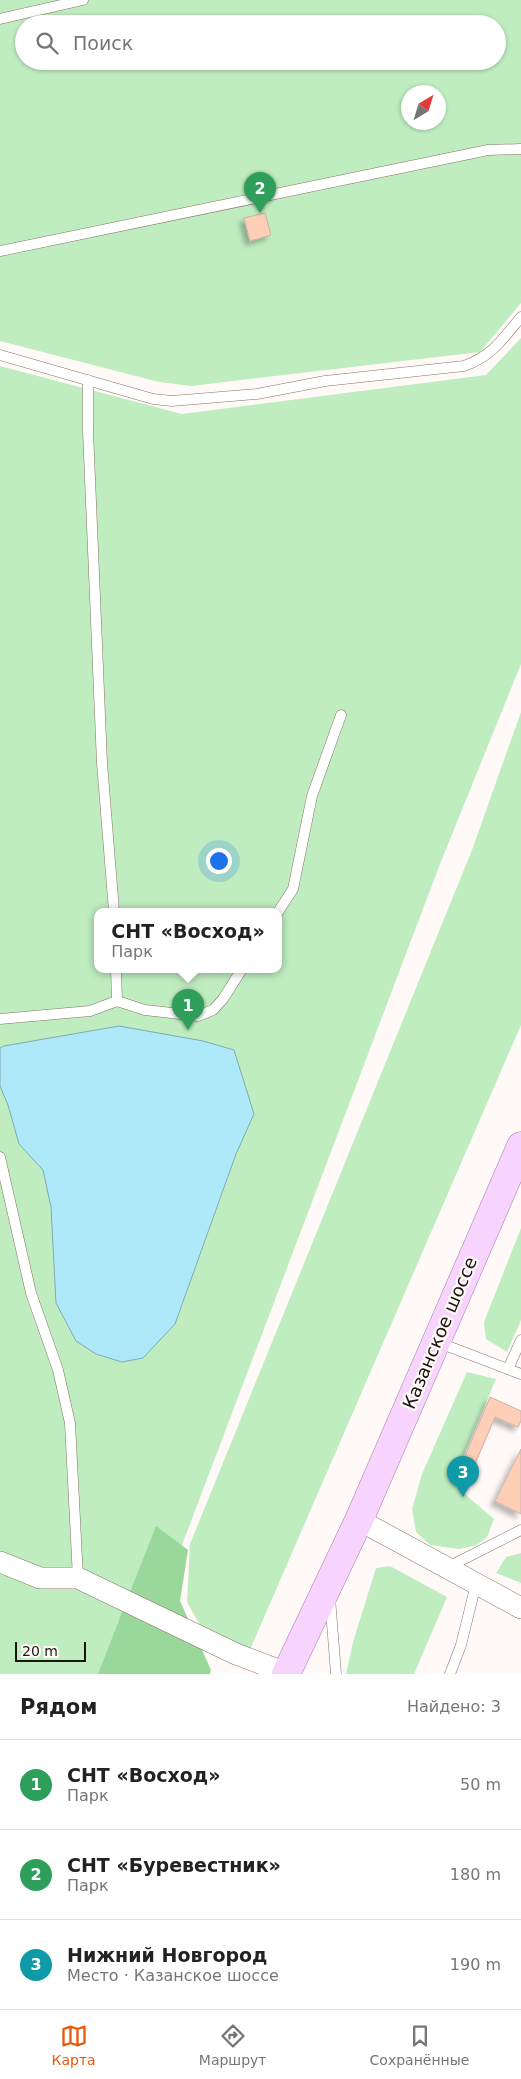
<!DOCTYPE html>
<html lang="ru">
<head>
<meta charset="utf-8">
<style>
	:root { --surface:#fff; --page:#f6f6f6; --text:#222; --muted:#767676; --line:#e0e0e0; --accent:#ea580c }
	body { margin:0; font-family:"DejaVu Sans",sans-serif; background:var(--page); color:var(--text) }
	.compass { position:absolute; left:401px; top:85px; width:45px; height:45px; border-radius:50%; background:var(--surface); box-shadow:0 1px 4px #0004; rotate:38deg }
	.scale { position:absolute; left:15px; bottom:12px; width:71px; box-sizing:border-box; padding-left:5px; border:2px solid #1c1410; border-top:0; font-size:14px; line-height:18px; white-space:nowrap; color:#1c1410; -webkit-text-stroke:4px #fffaf7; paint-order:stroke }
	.you { position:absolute; left:218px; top:860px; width:18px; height:18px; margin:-12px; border:4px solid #fff; border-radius:50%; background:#1a73e8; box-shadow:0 0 0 8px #1a73e833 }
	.badge { display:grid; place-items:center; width:32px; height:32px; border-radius:50%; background:var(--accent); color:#fff; font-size:16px; font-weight:700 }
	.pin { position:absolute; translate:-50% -41px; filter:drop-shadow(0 1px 2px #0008) }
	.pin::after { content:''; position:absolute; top:26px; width:18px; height:15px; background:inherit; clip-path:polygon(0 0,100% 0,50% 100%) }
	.popup { position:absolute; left:94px; top:908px; width:188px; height:65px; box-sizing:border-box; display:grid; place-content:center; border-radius:10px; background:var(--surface); filter:drop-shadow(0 1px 4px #0005); font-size:16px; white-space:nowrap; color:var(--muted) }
	.popup b { font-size:19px; color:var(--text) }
	.popup::after { content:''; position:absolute; left:50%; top:100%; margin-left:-10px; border:10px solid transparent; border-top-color:var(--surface) }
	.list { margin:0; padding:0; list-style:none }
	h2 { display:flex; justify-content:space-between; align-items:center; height:65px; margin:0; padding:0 20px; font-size:21px }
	h2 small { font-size:16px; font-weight:400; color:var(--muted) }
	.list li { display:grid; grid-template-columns:32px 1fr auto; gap:15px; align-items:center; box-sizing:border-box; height:90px; padding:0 20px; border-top:1px solid var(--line) }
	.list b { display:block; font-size:19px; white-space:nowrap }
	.list p { margin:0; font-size:16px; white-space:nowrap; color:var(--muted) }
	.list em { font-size:16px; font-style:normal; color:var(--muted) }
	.icon { flex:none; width:28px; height:28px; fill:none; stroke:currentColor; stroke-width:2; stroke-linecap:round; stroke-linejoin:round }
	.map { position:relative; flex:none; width:521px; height:1674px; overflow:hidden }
	.search { position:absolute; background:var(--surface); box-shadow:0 1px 4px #0004; left:15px; right:15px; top:15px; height:55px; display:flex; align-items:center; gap:12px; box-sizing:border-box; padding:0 18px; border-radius:28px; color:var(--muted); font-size:19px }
	.sheet { height:335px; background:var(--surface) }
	nav { display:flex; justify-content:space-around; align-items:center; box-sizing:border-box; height:70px; border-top:1px solid var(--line); background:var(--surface); font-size:14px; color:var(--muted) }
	nav a { display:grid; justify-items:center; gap:2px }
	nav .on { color:var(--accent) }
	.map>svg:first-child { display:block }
	.green { fill:#bfedc0; fill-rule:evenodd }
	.forest { fill:#99d79a }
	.water { fill:#ade9f8; stroke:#82a9b2 }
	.building { fill:#fecfb6; stroke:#c9b3a7; filter:url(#shadow) }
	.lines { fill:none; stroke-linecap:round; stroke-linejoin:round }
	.service-casing { stroke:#877267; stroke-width:11 }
	.minor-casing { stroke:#877267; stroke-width:22 }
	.primary-casing { stroke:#a77ea9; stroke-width:29 }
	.service { stroke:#fff; stroke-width:10 }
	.minor { stroke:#fff; stroke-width:21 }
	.primary { stroke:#f7d4fd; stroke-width:28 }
	.labels { text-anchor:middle; stroke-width:4.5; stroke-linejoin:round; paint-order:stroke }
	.street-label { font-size:18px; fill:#1c1410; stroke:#fffaf7 }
</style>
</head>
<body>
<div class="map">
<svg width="521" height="1674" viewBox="0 0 521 1674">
	<defs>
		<filter id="shadow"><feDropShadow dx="-4.5" dy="4.5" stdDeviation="2.5" flood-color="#0004"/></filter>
	</defs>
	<rect width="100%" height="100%" fill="#fffaf7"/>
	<!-- green -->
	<path class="green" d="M0,0h521v303l-41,49 -289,34 -32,-4 -159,-41zM24,24h473v37h-473zM408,92h30v30h-30z
		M521,338v326l-81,200 -281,742 -23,68h-136v-1308l182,48 304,-39zM98,911h180v58h-180z
		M521,712v313l-272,627 -47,-23 -15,-27 3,-58 282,-694z
		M521,1228v92l-14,32 -21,-13 -2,-17z
		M467,1372l29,7 -44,104 42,36 -7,18 -10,8 -18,4 -29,-4 -14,-13 -4,-23 10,-35z
		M521,1553v30l-25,-10 10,-16z
		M390,1566l57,31 -33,77h-68l7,-32 23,-74z"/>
	<!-- forest -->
	<path class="forest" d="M156,1526l32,24 -8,51 31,69 -1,4h-112z"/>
	<!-- water -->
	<path class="water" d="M119,1026l84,15 31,9 20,64 -18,40 -61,170 -32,34 -21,4 -26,-8 -20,-13 -20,-38 -5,-96 -8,-37 -24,-26 -11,-39 -8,-19v-38l4,-2z"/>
	<!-- building -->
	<path class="building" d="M265,213l6,22 -21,6 -6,-23z
		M490,1397l31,14v10l-3,6 -23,-10 -24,56 -11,-5z
		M521,1449v65l-26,-13z"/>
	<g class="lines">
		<!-- service casing -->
		<g class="service-casing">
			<path id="service" d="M0,19l83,-19
				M0,251l488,-101 33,-1
				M0,355l153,44 19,2 85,-7 68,-13 139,-15c28,-10 38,-26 57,-49
				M88,380v51l14,332 12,148
				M278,912l15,-23 19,-93 29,-81
				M116,969l1,32
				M0,1019l90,-8 27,-10 28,9 53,6 15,-6 10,-11 19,-30
				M0,1157l31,136 27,77 12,53 8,155
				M437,1342l84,32
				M508,1369l13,-29
				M448,1567l73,-37
				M330,1598l6,76
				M450,1674l11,-29 15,-61"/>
		</g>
		<!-- minor casing -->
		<g class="minor-casing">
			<path id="minor" d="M359,1520l162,88
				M0,1562l40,16h38l158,76 50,19"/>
		</g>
		<!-- primary casing -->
		<g class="primary-casing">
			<path id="primary" d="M286,1674l73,-154 162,-374"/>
		</g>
		<!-- service -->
		<use href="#service" class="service"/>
		<!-- minor -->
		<use href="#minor" class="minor"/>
		<!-- primary -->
		<use href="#primary" class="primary"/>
	</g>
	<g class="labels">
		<!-- street labels -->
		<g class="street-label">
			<text transform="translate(440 1333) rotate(-67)" y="6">Казанское шоссе</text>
		</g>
	</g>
</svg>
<svg class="compass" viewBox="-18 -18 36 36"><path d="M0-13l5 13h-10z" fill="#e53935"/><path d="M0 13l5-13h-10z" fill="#767676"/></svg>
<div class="scale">20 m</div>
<div class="you"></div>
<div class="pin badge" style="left:188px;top:1030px;background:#2e9e5b">1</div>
<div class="popup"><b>СНТ «Восход»</b>Парк</div>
<div class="pin badge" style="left:260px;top:213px;background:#2e9e5b">2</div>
<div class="pin badge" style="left:463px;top:1497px;background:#0f9aa8">3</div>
<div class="search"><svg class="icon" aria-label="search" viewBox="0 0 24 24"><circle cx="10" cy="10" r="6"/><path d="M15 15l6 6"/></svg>Поиск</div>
</div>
<section class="sheet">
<h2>Рядом<small>Найдено: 3</small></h2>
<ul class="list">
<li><span class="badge" style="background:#2e9e5b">1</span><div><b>СНТ «Восход»</b><p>Парк</p></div><em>50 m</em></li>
<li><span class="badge" style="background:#2e9e5b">2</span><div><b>СНТ «Буревестник»</b><p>Парк</p></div><em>180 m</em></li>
<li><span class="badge" style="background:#0f9aa8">3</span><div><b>Нижний Новгород</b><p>Место · Казанское шоссе</p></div><em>190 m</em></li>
</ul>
</section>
<nav>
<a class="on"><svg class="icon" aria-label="map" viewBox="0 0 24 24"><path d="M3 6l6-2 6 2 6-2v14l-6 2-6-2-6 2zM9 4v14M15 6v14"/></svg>Карта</a>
<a><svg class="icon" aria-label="directions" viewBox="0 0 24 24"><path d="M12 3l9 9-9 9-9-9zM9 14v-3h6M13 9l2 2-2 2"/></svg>Маршрут</a>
<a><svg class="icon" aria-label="saved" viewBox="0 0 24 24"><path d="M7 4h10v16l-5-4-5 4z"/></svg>Сохранённые</a>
</nav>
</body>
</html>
